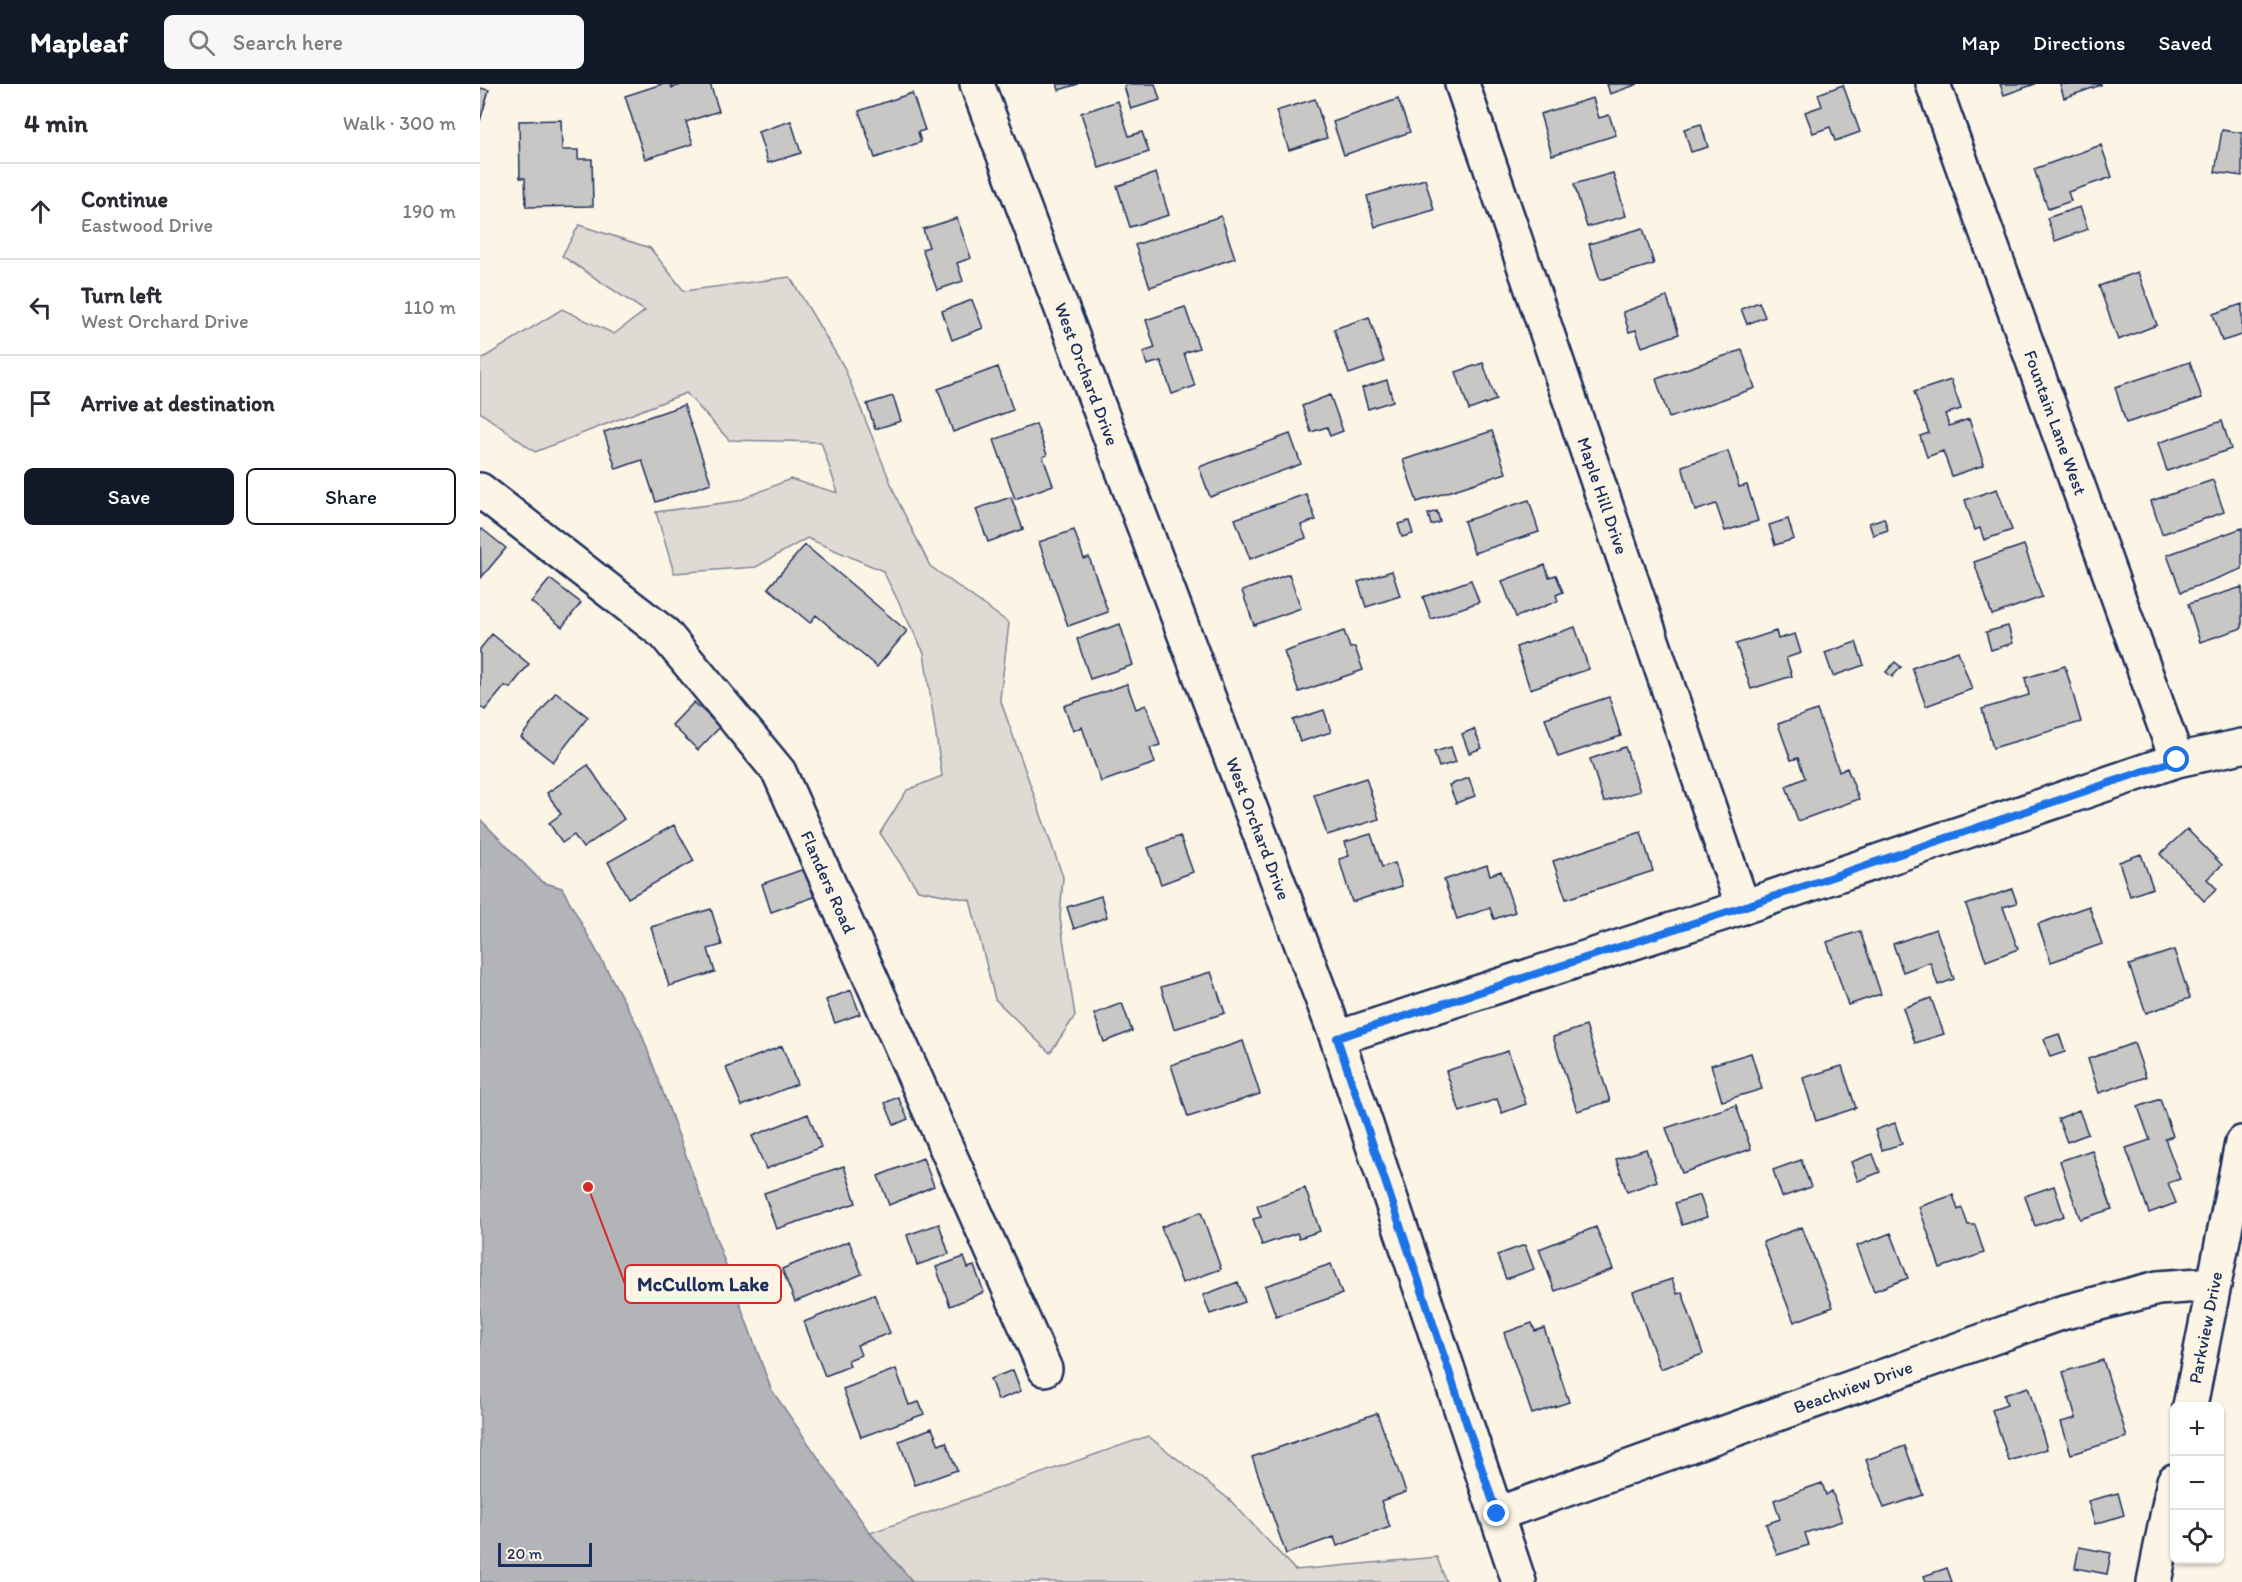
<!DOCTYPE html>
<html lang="en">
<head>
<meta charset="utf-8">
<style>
	:root { --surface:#fff; --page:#f7f7f7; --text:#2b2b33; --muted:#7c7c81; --line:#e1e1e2; --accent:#111827 }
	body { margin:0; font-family:Itim,sans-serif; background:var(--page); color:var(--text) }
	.controls { position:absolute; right:18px; bottom:18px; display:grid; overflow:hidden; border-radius:9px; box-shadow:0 2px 4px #0004 }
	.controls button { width:54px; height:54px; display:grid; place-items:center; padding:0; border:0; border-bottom:2px solid var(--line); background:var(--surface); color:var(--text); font:30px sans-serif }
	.scale { position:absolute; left:18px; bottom:15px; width:94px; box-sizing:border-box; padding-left:6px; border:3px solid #1b2f5e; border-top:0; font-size:16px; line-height:21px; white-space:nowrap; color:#1b2f5e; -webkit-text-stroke:4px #fcf5e5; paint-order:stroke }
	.stop { position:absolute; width:18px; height:18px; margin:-14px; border:4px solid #1a73e8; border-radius:50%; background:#fff }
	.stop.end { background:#1a73e8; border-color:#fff; box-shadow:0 2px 6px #0008 }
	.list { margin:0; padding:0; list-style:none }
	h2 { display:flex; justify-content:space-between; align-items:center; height:78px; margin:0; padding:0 24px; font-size:26px }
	h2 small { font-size:20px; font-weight:400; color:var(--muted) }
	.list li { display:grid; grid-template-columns:39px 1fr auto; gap:18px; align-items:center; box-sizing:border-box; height:96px; padding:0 24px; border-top:2px solid var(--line) }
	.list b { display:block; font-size:22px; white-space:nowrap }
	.list p { margin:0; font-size:20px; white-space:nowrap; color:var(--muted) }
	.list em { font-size:20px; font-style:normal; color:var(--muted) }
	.actions { display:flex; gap:12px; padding:18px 24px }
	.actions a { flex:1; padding:14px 0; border:2px solid var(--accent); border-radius:9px; text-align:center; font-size:21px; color:var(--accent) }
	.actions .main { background:var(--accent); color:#fff }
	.icon { flex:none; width:33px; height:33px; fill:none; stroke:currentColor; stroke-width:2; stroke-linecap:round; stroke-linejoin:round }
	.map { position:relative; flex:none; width:1762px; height:1498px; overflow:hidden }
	header { display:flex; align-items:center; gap:36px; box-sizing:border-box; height:84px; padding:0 30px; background:var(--accent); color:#fff }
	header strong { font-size:28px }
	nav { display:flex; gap:33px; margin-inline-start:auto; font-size:21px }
	.search { width:420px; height:54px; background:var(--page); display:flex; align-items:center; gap:15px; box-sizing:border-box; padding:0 21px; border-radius:9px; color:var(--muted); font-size:22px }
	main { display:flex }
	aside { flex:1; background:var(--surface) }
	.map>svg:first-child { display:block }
	.green { fill:#dfdbd4; stroke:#7d8599; stroke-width:1.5 }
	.water { fill:#b2b4b8; stroke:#767f94; stroke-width:1.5 }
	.building { fill:#c8c7c6; stroke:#1b2f5e; stroke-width:1.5 }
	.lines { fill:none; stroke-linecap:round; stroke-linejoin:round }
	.minor-casing { stroke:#1b2f5e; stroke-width:38 }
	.minor { stroke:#fcf5e5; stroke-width:33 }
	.route { stroke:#1a73e8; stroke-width:8 }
	.labels { text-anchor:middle; stroke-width:5; stroke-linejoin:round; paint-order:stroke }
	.street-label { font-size:18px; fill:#1b2f5e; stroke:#fcf5e5 }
	.leader { fill:none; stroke:#d62828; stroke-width:2 }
	.callout-dot { fill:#d62828; stroke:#fcf5e5; stroke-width:2 }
	.callout { fill:#fcf5e5; stroke:#d62828; stroke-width:2 }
	.callout-label { font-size:20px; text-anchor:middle; font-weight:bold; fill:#1b2f5e }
</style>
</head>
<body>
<header>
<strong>Mapleaf</strong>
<div class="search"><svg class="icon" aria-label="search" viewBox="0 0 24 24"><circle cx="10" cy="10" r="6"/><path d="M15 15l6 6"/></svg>Search here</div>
<nav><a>Map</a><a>Directions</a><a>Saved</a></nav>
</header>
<main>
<aside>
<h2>4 min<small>Walk · 300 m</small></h2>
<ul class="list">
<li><svg class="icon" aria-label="ahead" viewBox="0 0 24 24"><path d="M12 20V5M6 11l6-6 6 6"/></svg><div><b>Continue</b><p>Eastwood Drive</p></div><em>190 m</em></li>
<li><svg class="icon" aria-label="left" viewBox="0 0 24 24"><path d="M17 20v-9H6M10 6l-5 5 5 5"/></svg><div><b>Turn left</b><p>West Orchard Drive</p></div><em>110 m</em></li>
<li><svg class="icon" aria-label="arrive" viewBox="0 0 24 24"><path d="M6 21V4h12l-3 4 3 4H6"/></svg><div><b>Arrive at destination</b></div></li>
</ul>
<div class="actions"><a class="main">Save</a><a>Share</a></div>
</aside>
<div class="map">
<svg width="1762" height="1498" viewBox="0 0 1762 1498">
	<rect width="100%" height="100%" fill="#fcf5e5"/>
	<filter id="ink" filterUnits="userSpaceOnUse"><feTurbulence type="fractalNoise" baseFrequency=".0167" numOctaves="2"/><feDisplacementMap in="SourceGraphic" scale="12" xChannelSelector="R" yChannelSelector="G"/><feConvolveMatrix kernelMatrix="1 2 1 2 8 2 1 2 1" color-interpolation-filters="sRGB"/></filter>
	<g filter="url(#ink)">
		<!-- green -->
		<path class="green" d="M99,141l71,23 34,43 106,-14 54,90 54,134 32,65 79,57 -9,76 63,178 -3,41 15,98 -25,37 -55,-54 -25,-99 -52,-10 -38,-57 27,-43 35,-14 -18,-123 -41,-82 -76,-33 -51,29 -82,6 -18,-61 82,-11 52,-22 48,14 -17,-51 -92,-2 -43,-47 -151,59 -55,-40v-52l82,-51 52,25 31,-23 -83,-55z
			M668,1352l82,64 65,70 142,-13 9,25h-533l-43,-49z"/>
		<!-- water -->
		<path class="water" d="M0,735l62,63 20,6 79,144 130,357 99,144 43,49h-433z"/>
		<!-- building -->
		<path class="building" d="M182,0h9l1,4 12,-4h26l9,27 -33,11 7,22 -48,15 -20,-63z
			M577,0h21l-19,6z
			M649,0h26l5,16 -29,9 -7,-23z
			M1127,0h31l-28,10z
			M1520,0h35l-31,11z
			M1580,0h41v1l-37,13z
			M1363,1l17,47 -25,9 -5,-14 -17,6 -8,-21 17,-6 -4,-12z
			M0,4l9,2 -9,31z
			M432,9l13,37 -7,2 3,10 -46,16 -16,-47z
			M1113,14l6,20 10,-3 7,20 -64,20 -12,-41z
			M835,15l12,39 -38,12 -13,-39z
			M918,15l12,33 -66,23 -11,-33z
			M638,17l11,35 13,-4 7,20 -50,16 -18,-55z
			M81,36l1,30h16v9h14l1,47 -67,1 -1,-29h-5l-1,-57z
			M311,37l10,32 -33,10 -10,-31z
			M1221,40l7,23 -17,5 -7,-23z
			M1742,46l20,3v43l-27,-4z
			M1621,61l11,32 -44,15 3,9 -23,8 -14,-40z
			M676,89l13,42 -39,12 -13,-41z
			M1133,89l13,43 -39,11 -13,-43z
			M945,95l9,31 -59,17 -8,-31z
			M1600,123l8,22 -33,12 -8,-23z
			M741,132l14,42 -85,29 -15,-42z
			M477,134l14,40 -14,5 6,18 -26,9 -15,-41 7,-2 -6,-18z
			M1163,144l11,36 -54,16 -11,-36z
			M1658,188l19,53 -39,15 -19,-54z
			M1187,213l12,37 -37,13 -6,-17 -7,2 -6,-20z
			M492,216l11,28 -31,12 -10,-29z
			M1279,218l6,15 -18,7 -6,-15z
			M1762,220v31l-20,6 -9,-27z
			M705,223l14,41 -15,5 11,33 -23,8 -11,-33 -14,4 -4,-13 12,-4 -9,-28z
			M889,233l15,45 -35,12 -15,-45z
			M1262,266l13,38 -86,30 -13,-39z
			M1710,278l12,36 -76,25 -11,-36z
			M1003,279l13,37 -27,10 -13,-38z
			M518,283l15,43 -60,22 -15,-43z
			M907,296l6,21 -25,8 -6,-21z
			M1471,296l10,29 -16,5 4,12 20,-7 15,46 -32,11 -9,-25 -16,6 -7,-21 9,-3 -15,-41z
			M850,311l13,36 -13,5 -3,-9 -16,5 -9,-26z
			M413,312l8,25 -26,8 -8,-25z
			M204,321l27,78 -55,19 -14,-42 -26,9 -12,-37z
			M1742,337l9,28 -64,22 -9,-28z
			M556,340l11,31 -4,2 10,28 -38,14 -21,-59z
			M1012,347l14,42 -89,29 -14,-42z
			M810,350l11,30 -91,33 -11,-30z
			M1248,367l11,36 8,-2 11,36 -33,10 -9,-27 -21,7 -13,-45z
			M1733,396l11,32 -62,22 -11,-33z
			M1517,405l15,41 -28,10 -4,-12 -5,2 -10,-30z
			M826,410l10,26 -15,5 5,13 -56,21 -15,-40z
			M531,413l12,32 -35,13 -12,-33z
			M1049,416l10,32 -65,21 -10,-32z
			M957,427l3,11 -9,3 -3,-11z
			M1404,434l4,12 -15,5 -4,-12z
			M1308,435l6,20 -19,6 -6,-20z
			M929,437l4,13 -11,3 -4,-13z
			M1762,444v41l-61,23 -14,-37z
			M2,445l24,19 -25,30 -1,-47z
			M594,446l10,29 5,-2 19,55 -40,14 -29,-84z
			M325,461l102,86 -30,36 -61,-52 -6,8 -42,-35z
			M1544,461l18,52 -50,18 -18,-53z
			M1065,481l4,12 7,-2 7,17 -7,3 2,6 -42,16 -14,-36z
			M912,487l8,25 -34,11 -8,-25z
			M809,490l12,34 -47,17 -12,-34z
			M70,495l31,24 -19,24 -31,-25z
			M991,496l8,22 -48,17 -8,-22z
			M1762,503v41l-42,14 -12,-38z
			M640,540l13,41 -43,14 -13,-40z
			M1528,542l5,17 -22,7 -5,-18z
			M1095,543l14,42 -59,20 -14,-42z
			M864,547l6,17 5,-1 8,23 -64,22 -15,-40z
			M1296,547l2,8 17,-5 6,19 -15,5 6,18 -41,13 -15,-45z
			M12,550l37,30 -19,24 -5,-2 -20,24 -5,-4v-57z
			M1376,558l8,23 -31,11 -8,-23z
			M1478,567l14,38 -46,17 -14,-38z
			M1415,578l6,5 -9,10 -6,-5z
			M1585,582l16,56 -88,26 -11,-39 47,-14 -4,-17z
			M647,600l9,25 10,-4 14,40 -10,3 5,15 -54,19 -19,-55 -9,4 -9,-25z
			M76,608l32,25 -35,45 -32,-25z
			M1129,613l12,39 -63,21 -13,-39z
			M214,618l26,25 -22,23 -26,-25z
			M844,626l7,22 -31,10 -7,-22z
			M1337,626l22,61 8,-3 12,31 -61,22 -12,-35 19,-8 -7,-20 -7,2 -13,-36z
			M994,645l8,19 -13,5 -7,-19z
			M971,663l5,15 -17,5 -5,-15z
			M1145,663l15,44 -36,11 -14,-43z
			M108,681l36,54 -41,29 -9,-13 -12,8 -13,-20 12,-9 -14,-21z
			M886,694l13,41 -52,16 -13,-40z
			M989,694l6,18 -19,7 -7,-18z
			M194,741l20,36 -66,37 -20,-36z
			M1707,745l35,36 -15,14 10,10 -13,12 -44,-47z
			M1161,748l12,39 -87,28 -13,-38z
			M891,750l11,33 13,-4 7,23 -50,16 -13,-43 10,-3 -4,-14z
			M700,752l13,36 -32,12 -13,-36z
			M1661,770l12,34 -23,8 -11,-34z
			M1007,781l3,10 11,-4 14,41 -21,7 -4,-11 -33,11 -13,-39z
			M324,785l10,28 -43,15 -9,-28z
			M1532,805l5,14 -14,4 15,42 -32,12 -20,-56z
			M621,812l6,21 -33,12 -7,-22z
			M1609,822l13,38 -51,18 -13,-38z
			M231,825l11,36 -14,4 7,23 -46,14 -18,-59z
			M1456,845l18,50 -16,6 -8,-23 -27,10 -10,-28z
			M1380,847l21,63 -33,11 -21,-63z
			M1694,866l16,48 -44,15 -17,-48z
			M731,888l14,41 -51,16 -13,-42z
			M371,906l9,24 -25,9 -9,-23z
			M1451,914l13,36 -29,9 -12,-35z
			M642,919l10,28 -28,11 -10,-28z
			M1106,942l24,75 -33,10 -24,-74z
			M1579,950l6,18 -15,5 -6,-18z
			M763,957l17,53 -72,23 -17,-52z
			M1654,959l12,34 -47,16 -11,-34z
			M302,962l15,38 -55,22 -16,-38z
			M1028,967l18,53 -24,9 -5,-14 -37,13 -14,-41z
			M1271,969l11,36 -40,12 -11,-36z
			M1362,982l14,42 -40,13 -13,-43z
			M418,1013l10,22 -14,6 -9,-22z
			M1680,1015l13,37 -8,3 15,40 -12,4 8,20 -27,10 -23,-65 24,-8 -12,-33z
			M1256,1021l15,44 -69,24 -16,-45z
			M1599,1026l9,24 -21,8 -9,-23z
			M328,1030l13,33 -55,22 -14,-33z
			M1415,1039l7,21 -20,6 -7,-20z
			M1166,1065l11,32 -30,11 -11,-33z
			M1612,1066l20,59 -32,10 -20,-58z
			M1393,1070l7,18 -22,9 -7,-19z
			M443,1074l11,28 -45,19 -11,-29z
			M1321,1076l10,27 -29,10 -9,-27z
			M364,1082l12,37 -80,26 -12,-36z
			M1574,1102l10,30 -29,10 -10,-30z
			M825,1104l15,43 -21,7 -2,-5 -35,12 -9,-26 8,-2 -4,-11z
			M1220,1111l7,22 -25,8 -7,-22z
			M1473,1111l5,15 4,-2 6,17h7l9,28 -44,15 -21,-61z
			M721,1128l20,57 -39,14 -21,-56z
			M459,1140l10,30 -32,11 -10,-30z
			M1116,1143l17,42 -58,22 -16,-42z
			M1322,1143l31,80 -39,15 -31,-80z
			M1411,1149l17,45 -34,13 -17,-45z
			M369,1157l13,33 -67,28 -13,-33z
			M1045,1161l9,24 -28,10 -9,-24z
			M484,1173l4,11 6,-2 10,26 -34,14 -14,-39z
			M851,1180l11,30 -66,22 -11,-30z
			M1192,1195l5,15 5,-2 21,62 -43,15 -27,-77z
			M758,1198l7,20 -35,12 -7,-19z
			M394,1210l16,39 -33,12 4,10 -13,5 2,6 -25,10 -21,-54z
			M1052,1239l3,8 9,-3 25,74 -37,12 -28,-81z
			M1623,1276l24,77 -56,17 -10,-32 15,-4 -13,-46z
			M416,1285l13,36 10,-3 5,12 -63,23 -18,-48z
			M533,1286l8,21 -23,9 -8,-21z
			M1548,1303l19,62 -38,12 -17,-51 15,-5 -3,-10z
			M897,1329l29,79 -25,9 9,26 -53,19 -3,-9 -48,17 -34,-97z
			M452,1344l7,17 7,-3 11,28 -42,15 -16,-44z
			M1425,1362l18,49 -39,13 -18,-48z
			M1342,1399l4,12 6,-4 10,30 -37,12 4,12 -32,10 -11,-31 14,-5 -6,-19z
			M1638,1409l6,22 -29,9 -7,-23z
			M1599,1463l32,6 -4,21 -32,-6z
			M1467,1484l5,14h-26l-2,-6z"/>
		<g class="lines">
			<!-- minor casing -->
			<g class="minor-casing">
				<g id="minor">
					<path id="s1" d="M497,0l360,954 182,544"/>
					<path id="s2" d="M982,0l281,823"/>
					<path id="s3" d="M1453,0l244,676"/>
					<path id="s4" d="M0,406l185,144 114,138 266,597"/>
					<path d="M857,954l406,-131 434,-147 65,-14"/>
					<path id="s5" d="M1710,1322l52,-263"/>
					<path id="s6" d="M1017,1430l564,-201 97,-25 56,-4"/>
					<path d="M1674,1498l20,-101"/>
				</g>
			</g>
			<!-- minor -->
			<use href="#minor" class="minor"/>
		</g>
	</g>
	<g class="lines" filter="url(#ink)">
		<!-- route -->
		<path class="route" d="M1017,1430l-160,-476 406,-131 434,-147"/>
	</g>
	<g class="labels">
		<!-- street labels -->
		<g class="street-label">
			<text dy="6" stroke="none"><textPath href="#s1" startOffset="310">West Orchard Drive</textPath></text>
			<text dy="6" stroke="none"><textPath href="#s3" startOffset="360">Fountain Lane West</textPath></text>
			<text dy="6" stroke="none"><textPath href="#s2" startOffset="435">Maple Hill Drive</textPath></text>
			<text dy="6" stroke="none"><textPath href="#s1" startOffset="796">West Orchard Drive</textPath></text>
			<text dy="6" stroke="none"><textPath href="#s4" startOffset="534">Flanders Road</textPath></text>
			<text dy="6" stroke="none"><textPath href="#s5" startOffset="80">Parkview Drive</textPath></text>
			<text dy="6" stroke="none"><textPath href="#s6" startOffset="378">Beachview Drive</textPath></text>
		</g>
	</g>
	<!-- callouts -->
	<path class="leader" d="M108 1103L145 1200"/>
	<circle class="callout-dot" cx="108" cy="1103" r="6"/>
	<rect class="callout" x="145" y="1181" width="156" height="38" rx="6"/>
	<g class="callout-label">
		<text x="223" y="1207">McCullom Lake</text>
	</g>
</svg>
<div class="controls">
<button>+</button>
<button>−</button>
<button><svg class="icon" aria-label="locate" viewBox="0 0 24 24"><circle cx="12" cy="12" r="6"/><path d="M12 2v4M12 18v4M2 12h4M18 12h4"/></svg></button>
</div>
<div class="scale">20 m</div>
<div class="stop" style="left:1697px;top:676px"></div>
<div class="stop end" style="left:1017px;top:1430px"></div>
</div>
</main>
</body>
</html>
